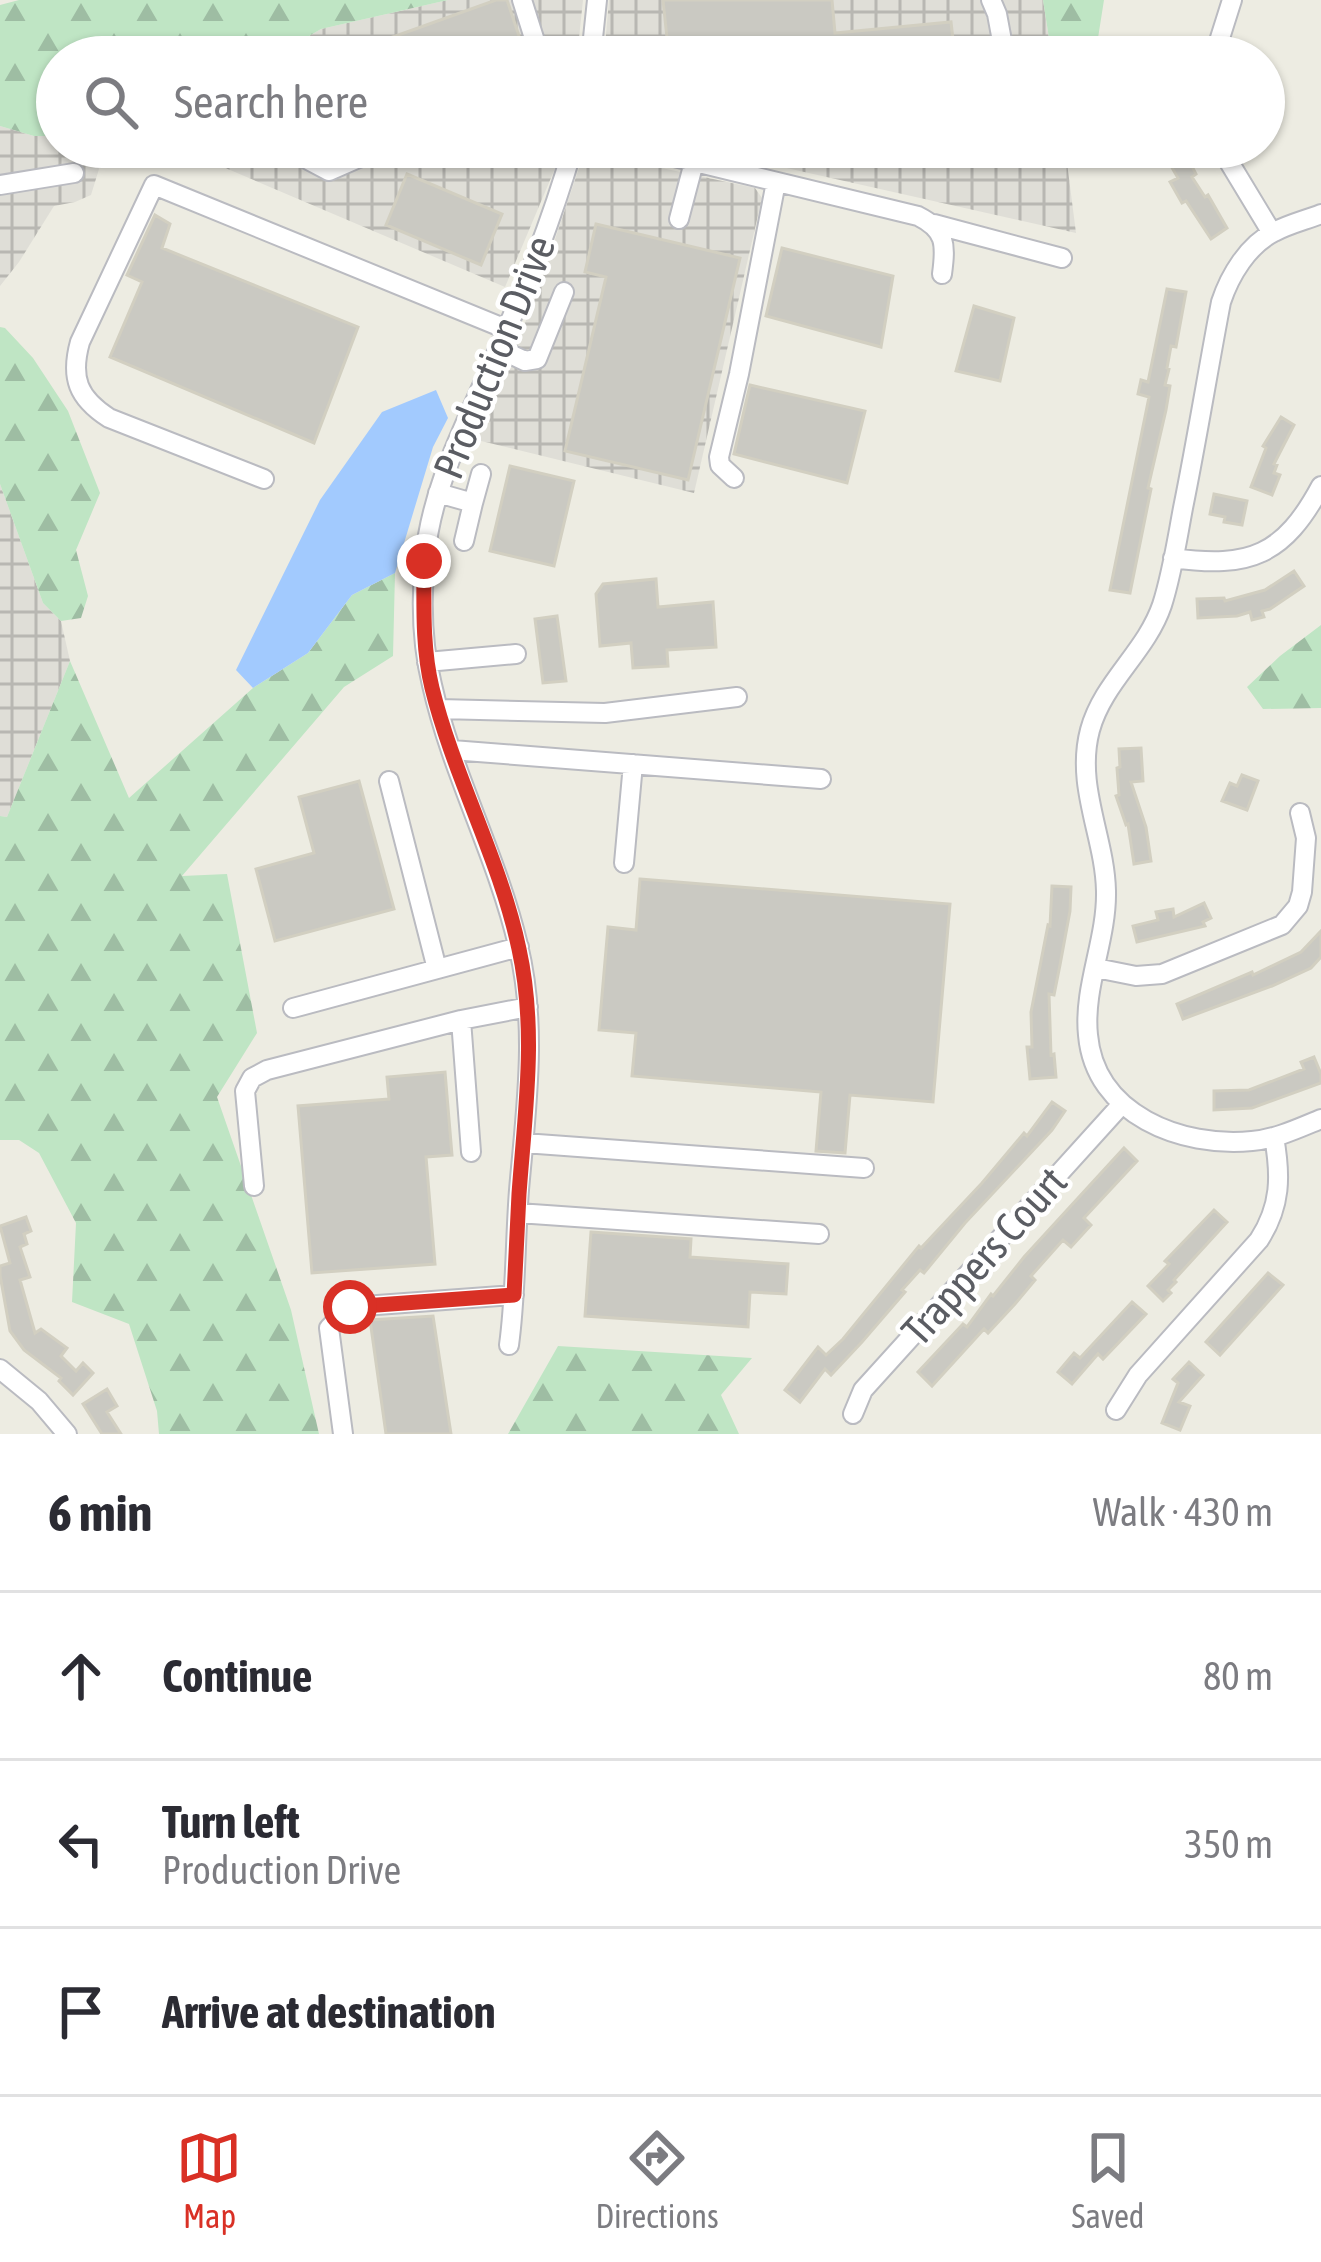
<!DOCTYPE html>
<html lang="en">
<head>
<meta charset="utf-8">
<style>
	:root { --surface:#fff; --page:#f7f7f7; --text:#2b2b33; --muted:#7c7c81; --line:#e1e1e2; --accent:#d93025 }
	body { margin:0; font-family:"Asap Condensed",sans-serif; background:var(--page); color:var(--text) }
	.stop { position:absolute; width:36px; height:36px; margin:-27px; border:9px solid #d93025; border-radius:50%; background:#fff }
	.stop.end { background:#d93025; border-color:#fff; box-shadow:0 3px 12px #0008 }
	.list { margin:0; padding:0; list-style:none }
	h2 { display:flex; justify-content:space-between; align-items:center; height:156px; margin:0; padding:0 48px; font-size:51px }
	h2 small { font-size:39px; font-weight:400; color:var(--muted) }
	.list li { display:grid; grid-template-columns:78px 1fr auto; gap:36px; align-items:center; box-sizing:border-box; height:168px; padding:0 48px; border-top:3px solid var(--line) }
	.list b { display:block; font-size:45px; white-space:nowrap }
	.list p { margin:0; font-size:39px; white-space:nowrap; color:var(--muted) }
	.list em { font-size:39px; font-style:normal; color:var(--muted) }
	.icon { flex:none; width:66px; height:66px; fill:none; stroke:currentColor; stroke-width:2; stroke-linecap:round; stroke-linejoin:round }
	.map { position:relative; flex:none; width:1321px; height:1434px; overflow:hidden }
	.search { position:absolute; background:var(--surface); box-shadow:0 3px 9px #0004; left:36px; right:36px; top:36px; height:132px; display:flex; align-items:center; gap:30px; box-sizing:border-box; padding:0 42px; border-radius:66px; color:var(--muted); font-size:45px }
	.sheet { height:660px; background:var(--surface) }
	nav { display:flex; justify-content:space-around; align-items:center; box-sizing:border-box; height:168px; border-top:3px solid var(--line); background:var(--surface); font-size:33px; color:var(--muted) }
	nav a { display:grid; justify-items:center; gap:6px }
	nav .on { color:var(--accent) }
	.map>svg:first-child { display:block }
	.industrial { fill:url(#industrial-grid) }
	.forest { fill:url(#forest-firs) }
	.water { fill:#a2cafe }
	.building { fill:#cac9c2; stroke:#d2cfc1; stroke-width:3 }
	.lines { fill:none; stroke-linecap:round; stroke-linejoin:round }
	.minor-casing { stroke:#babbc1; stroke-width:22 }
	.minor { stroke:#fff; stroke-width:18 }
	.route { stroke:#d93025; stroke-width:15 }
	.labels { text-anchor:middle; stroke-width:9; stroke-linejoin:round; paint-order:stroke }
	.street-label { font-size:42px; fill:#5b5d63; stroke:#fff }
</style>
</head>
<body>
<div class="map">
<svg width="1321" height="1434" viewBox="0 0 1321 1434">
	<defs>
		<pattern id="industrial-grid" width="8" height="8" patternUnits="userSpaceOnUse" patternTransform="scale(3)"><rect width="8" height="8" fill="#dfded7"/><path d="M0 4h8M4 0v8" fill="none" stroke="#b8b7b2"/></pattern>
		<pattern id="forest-firs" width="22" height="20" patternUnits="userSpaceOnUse" patternTransform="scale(3)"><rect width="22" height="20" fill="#bfe5c4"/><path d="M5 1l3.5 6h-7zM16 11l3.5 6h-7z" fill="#9ebda3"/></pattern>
	</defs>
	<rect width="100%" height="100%" fill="#edece2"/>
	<!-- industrial -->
	<path class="industrial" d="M448,0h135l-6,57h-304l48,-28z
		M609,0h434l9,57h-448z
		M0,126l34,10h23v11h34l8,22 -8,26 -16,7 -21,4 -35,56 -19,24z
		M176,147h384l-4,19 -51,121z
		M693,147h372l11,86z
		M592,153l163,35 7,10 -68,295 -217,-53 59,-144 44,-131z
		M0,484l43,119 18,18 9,40 -63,156 -7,-1z"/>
	<!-- forest -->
	<path class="forest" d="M19,0h429l-127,29 -48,28h-216v79h-23l-34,-10v-121z
		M1043,0h61l-9,57h-43z
		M0,327l5,1 28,30 35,53 32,82 -24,57 12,46 -7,22 -20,3 -18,-18 -43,-119z
		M395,573l-2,83 -49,31 -162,189 45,-2 30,159 -40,64 74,213 28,124h-160l-2,-23 -28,-87 -57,-22 4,-79 -37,-70 -20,-13h-19v-324l7,1 63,-156 59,137 124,-110 55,-35 44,-58z
		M1321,625v83l-58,1 -16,-22 33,-31z
		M558,1346l194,12 -31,37 18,39h-231z"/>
	<!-- water -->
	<path class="water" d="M436,390l12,28 -15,29 -38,126 -43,22 -44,58 -55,35 -17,-18 84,-170 62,-88z"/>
	<!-- building -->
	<path class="building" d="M496,0h11l19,57h-189z
		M663,0h169l3,33 116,-11 4,35h-286z
		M1160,147h22l14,27 -4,3 13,20 3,-2 19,33 -16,11 -25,-38 -4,2 -12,-21 8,-4z
		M407,174l95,40 -21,51 -95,-40z
		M155,215l15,9 -8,24 196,79 -44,116 -204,-86 32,-75 -15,-7z
		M596,224l144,34 -52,222 -123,-29 41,-174 -21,-5z
		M782,248l111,28 -12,71 -115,-31z
		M1167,289l19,3 -10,55 -5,-1 -4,22 2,1 -4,16 5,1 -4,24 -18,78 3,1 -21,104 -20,-3 39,-193 -11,-3 3,-14 7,2z
		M974,306l40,12 -14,63 -44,-10z
		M750,385l115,26 -18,72 -113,-29z
		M1281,417l13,8 -20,39 3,1 -3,8 6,2 -8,20 -21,-8 15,-39 -3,-2z
		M510,466l64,15 -20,85 -64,-15z
		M1214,494l33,7 -5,24 -18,-3 1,-5 -15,-3z
		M1294,571l10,15 -34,23 -8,2 2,6 -12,3 -2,-8 -13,4 -39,2 -1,-19 27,-1 1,3 40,-11z
		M656,579l2,28 55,-5 3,45 -49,3 1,16 -35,2 -2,-25 -31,3 -4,-52 7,-10z
		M557,616l9,65 -23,2 -8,-64z
		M1141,748l2,33 -12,1 15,45 5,34 -17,3 -6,-40 -2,1 -10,-29 3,-1 -2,-27 3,-1 -1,-18z
		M1242,775l16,6 -11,29 -25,-9 8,-18 7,3z
		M359,781l35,128 -119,32 -19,-72 58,-16 -15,-56z
		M640,879l310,25 -17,198 -83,-7 -5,58 -29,-2 5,-59 -189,-16 4,-43 -37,-3 9,-103 28,3z
		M1052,886l19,1 -1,24 -10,54 -6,30 -5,-1 2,61 3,-1 2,23 -26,2 -3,-32h5l-1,-35 17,-87 2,1z
		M1204,903l7,15 -8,4 2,4 -68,16 -4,-16 25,-6 -2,-8 17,-3 1,8z
		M1321,931v26l-10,11 -39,18 -89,33 -6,-15 75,-32 1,3 48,-23z
		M1314,1057l7,17v9l-69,25 -38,2v-19l35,-1 55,-21 -3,-7z
		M445,1072l7,83 -26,2 9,107 -123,9 -14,-167 91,-7 -2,-22z
		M1052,1102l13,9 -13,19 -87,93 -41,50 -4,-3 -18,20 3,2 -43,50 -31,33 -6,-6 -25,33 -15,-12 33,-43 8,8 17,-16 76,-93 2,2 61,-65 42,-50 3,3z
		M1124,1148l13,13 -53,57 7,7 -20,22 -8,-7 -32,36 4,4 -20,24 -27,29 -4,-4 -52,57 -14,-14 45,-48 4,3 24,-33 2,2 31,-39z
		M1214,1210l13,12 -53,58 2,2 -8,8 3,3 -8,8 -15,-15 21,-22 -4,-3z
		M26,1217l5,14 -7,3 3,10 -7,3 10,30 -10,3 15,53 6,-4 26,19 -6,8 15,15 7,-8 10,10 -20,22 -14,-14 2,-3 -37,-28 -14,-19 -10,-56v-9l10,-3 -10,-37z
		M591,1232l100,7 -1,18 98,7 -2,30 -36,-2 -2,35 -163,-11z
		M1268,1273l15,12 -63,70 -14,-13z
		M1132,1302l14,12 -43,45 -5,-5 -26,30 -14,-12 16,-19 6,5z
		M433,1316l18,118h-65l-16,-114z
		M1189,1362l14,13 -24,27 11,4 -10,24 -18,-7 16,-40 -5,-4z
		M107,1389l10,17 -10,6 14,22h-19l-19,-30z"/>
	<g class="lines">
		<!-- minor casing -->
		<g class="minor-casing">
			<path id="minor" d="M522,0l18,57
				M991,0l6,14 8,43
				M591,57l6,-57
				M1214,57l18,-57
				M294,147l3,7 32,17 55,-24
				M633,147l285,69c28,14 28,28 24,58
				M780,147l53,10 33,-1 61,-9
				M1220,147l52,86
				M0,185l74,-12
				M1321,214c-15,6 -32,10 -47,18 -26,13 -44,43 -53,70 -13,68 -24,137 -38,206 -6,32 -11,66 -21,97 -16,47 -59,77 -72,125 -15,56 15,107 16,161 1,49 -23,96 -18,144 7,80 94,113 164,106 24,-2 47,-13 69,-22
				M679,219l19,-72
				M934,224l128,34
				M499,349l26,12 12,-2 27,-67
				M734,478l-14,-13 -1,-8 20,-83 37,-192
				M264,479l-155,-61c-31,-20 -39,-40 -29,-76l74,-157 352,144
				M438,493l35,10 8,-29
				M464,541l9,-38
				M1173,558c77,11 111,-3 148,-72
				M427,662l89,-8
				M439,709l166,4 132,-16
				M452,750l369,29
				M389,781l48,188
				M624,863l9,-99
				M1096,968l40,8 26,-2 120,-49 16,-19 4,-14 4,-54 -6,-25
				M293,1008l226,-61
				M461,1020l10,132
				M524,1143l340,25
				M254,1186l-9,-95 7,-13 15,-8 194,-50 67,-13
				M518,1213l301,21
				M509,1345c7,-51 6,-103 10,-155 7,-82 19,-163 -1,-245 -21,-89 -66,-171 -86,-260 -10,-40 -11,-85 -7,-127 6,-70 41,-134 68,-197 31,-70 59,-141 80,-214
				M0,1369l39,32 28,33
				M1116,1410l22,-35 121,-135c22,-34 22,-64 15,-103
				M853,1414l10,-24 259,-286
				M343,1434l-14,-106 21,-21 164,-12"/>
		</g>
		<!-- minor -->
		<use href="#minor" class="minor"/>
	</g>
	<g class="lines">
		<!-- route -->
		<path class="route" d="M350,1307l164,-12c2,-34 3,-67 5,-101 6,-83 18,-163 0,-245 -19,-90 -65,-172 -87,-261 -10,-41 -8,-84 -8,-127"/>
	</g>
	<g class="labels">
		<!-- street labels -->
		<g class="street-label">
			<text transform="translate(494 357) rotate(-68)" y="15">Production Drive</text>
			<text transform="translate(984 1256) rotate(-48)" y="15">Trappers Court</text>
		</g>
	</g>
</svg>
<div class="stop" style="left:350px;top:1307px"></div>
<div class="stop end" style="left:424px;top:561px"></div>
<div class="search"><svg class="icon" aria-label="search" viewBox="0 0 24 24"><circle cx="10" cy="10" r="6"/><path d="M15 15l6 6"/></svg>Search here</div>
</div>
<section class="sheet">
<h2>6 min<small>Walk · 430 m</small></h2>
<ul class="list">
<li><svg class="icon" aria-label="ahead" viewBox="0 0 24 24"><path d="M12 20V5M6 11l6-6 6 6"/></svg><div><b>Continue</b></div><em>80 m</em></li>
<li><svg class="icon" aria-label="left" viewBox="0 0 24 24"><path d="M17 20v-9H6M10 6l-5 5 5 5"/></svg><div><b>Turn left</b><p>Production Drive</p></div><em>350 m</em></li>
<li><svg class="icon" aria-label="arrive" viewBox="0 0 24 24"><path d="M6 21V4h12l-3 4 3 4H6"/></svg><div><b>Arrive at destination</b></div></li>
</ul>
</section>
<nav>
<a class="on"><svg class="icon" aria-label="map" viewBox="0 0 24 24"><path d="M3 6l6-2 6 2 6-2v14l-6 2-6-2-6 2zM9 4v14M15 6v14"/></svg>Map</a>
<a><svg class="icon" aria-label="directions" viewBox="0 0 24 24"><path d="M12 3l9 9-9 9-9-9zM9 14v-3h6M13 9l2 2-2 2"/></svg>Directions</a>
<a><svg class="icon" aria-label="saved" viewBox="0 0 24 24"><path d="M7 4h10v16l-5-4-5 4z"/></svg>Saved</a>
</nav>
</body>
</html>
